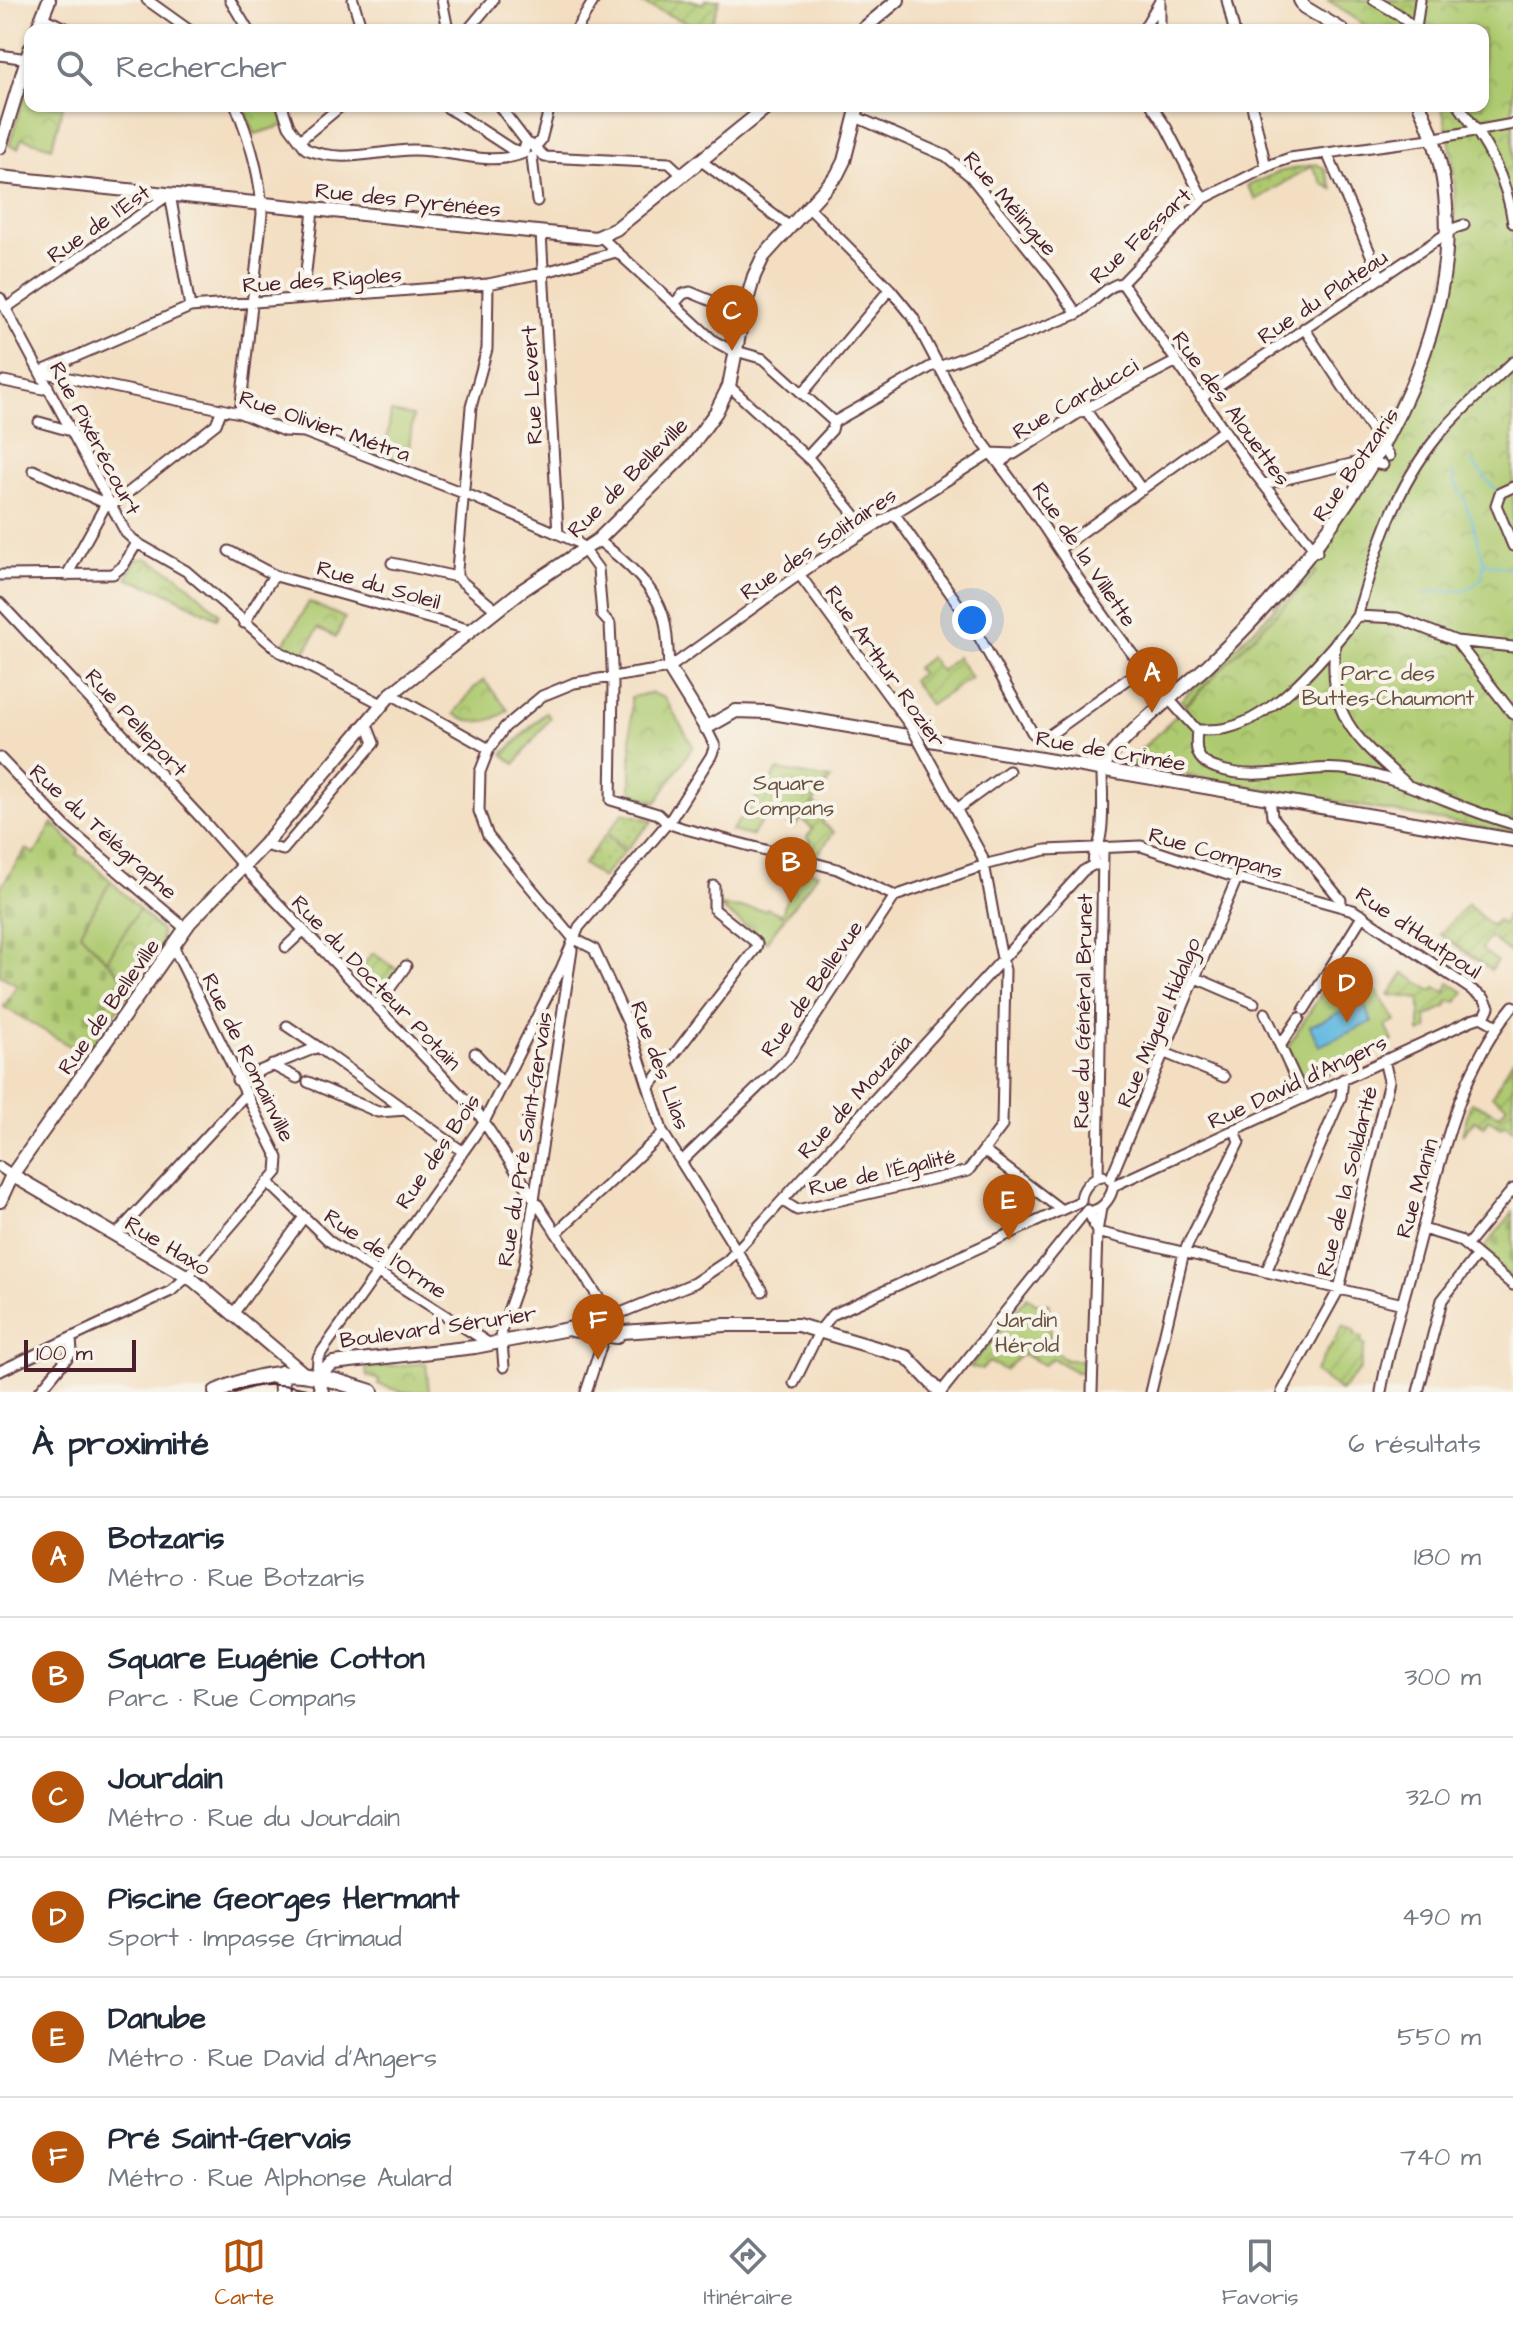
<!DOCTYPE html>
<html lang="fr">
<head>
<meta charset="utf-8">
<style>
	:root { --surface:#fff; --page:#f2f2f3; --text:#1f2937; --muted:#747a83; --line:#e0e1e3; --accent:#b45309 }
	body { margin:0; font-family:"Architects Daughter",sans-serif; background:var(--page); color:var(--text) }
	.scale { position:absolute; left:24px; bottom:20px; width:112px; box-sizing:border-box; padding-left:8px; border:4px solid #4a1f2b; border-top:0; font-size:22px; line-height:28px; white-space:nowrap; color:#4a1f2b; -webkit-text-stroke:6px #f7f3e8; paint-order:stroke }
	.you { position:absolute; left:972px; top:620px; width:28px; height:28px; margin:-20px; border:6px solid #fff; border-radius:50%; background:#1a73e8; box-shadow:0 0 0 12px #1a73e833 }
	.badge { display:grid; place-items:center; width:52px; height:52px; border-radius:50%; background:var(--accent); color:#fff; font-size:26px; font-weight:700 }
	.pin { position:absolute; translate:-50% -66px; filter:drop-shadow(0 2px 4px #0008) }
	.pin::after { content:''; position:absolute; top:42px; width:28px; height:24px; background:inherit; clip-path:polygon(0 0,100% 0,50% 100%) }
	.list { margin:0; padding:0; list-style:none }
	h2 { display:flex; justify-content:space-between; align-items:center; height:104px; margin:0; padding:0 32px; font-size:34px }
	h2 small { font-size:26px; font-weight:400; color:var(--muted) }
	.list li { display:grid; grid-template-columns:52px 1fr auto; gap:24px; align-items:center; box-sizing:border-box; height:120px; padding:0 32px; border-top:2px solid var(--line) }
	.list b { display:block; font-size:30px; white-space:nowrap }
	.list p { margin:0; font-size:26px; white-space:nowrap; color:var(--muted) }
	.list em { font-size:26px; font-style:normal; color:var(--muted) }
	.icon { flex:none; width:44px; height:44px; fill:none; stroke:currentColor; stroke-width:2; stroke-linecap:round; stroke-linejoin:round }
	.map { position:relative; flex:none; width:1513px; height:1392px; overflow:hidden }
	.search { position:absolute; background:var(--surface); box-shadow:0 2px 6px #0004; left:24px; right:24px; top:24px; height:88px; display:flex; align-items:center; gap:20px; box-sizing:border-box; padding:0 28px; border-radius:16px; color:var(--muted); font-size:30px }
	.sheet { height:824px; background:var(--surface) }
	nav { display:flex; justify-content:space-around; align-items:center; box-sizing:border-box; height:112px; border-top:2px solid var(--line); background:var(--surface); font-size:22px; color:var(--muted) }
	nav a { display:grid; justify-items:center; gap:4px }
	nav .on { color:var(--accent) }
	.map>svg:first-child { display:block }
	.grass { fill:url(#grass-dots); stroke:#7c744e; stroke-width:2 }
	.cemetery { fill:url(#cemetery-stones); stroke:#7c744e; stroke-width:2 }
	.park { fill:url(#park-crowns); stroke:#7c744e; stroke-width:2 }
	.garden { fill:url(#garden-furrows); stroke:#7c744e; stroke-width:2 }
	.pitch { fill:#aeca70; stroke:#7c744e; stroke-width:2 }
	.water { fill:#64bae1; stroke:#576c86; stroke-width:2 }
	.lines { fill:none; stroke-linecap:round; stroke-linejoin:round }
	.stream { stroke:#64bae1; stroke-width:2 }
	.street-casing { stroke:#633c42; stroke-width:13 }
	.secondary-casing { stroke:#633c42; stroke-width:16 }
	.primary-casing { stroke:#633c42; stroke-width:18 }
	.street { stroke:#fff; stroke-width:9 }
	.secondary { stroke:#fff; stroke-width:12 }
	.primary { stroke:#fff; stroke-width:14 }
	.tram { stroke:#4a1f2b; stroke-width:2 }
	.street-bridge-casing { stroke:#633c42; stroke-width:13; stroke-linecap:butt }
	.street-bridge { stroke:#fff; stroke-width:9 }
	.labels { text-anchor:middle; stroke-width:8; stroke-linejoin:round; paint-order:stroke }
	.street-label { font-size:22px; fill:#4a1f2b; stroke:#f7f3e8 }
	.park-label { font-size:22px; fill:#685240; stroke:#f7f3e8 }
</style>
</head>
<body>
<div class="map">
<svg width="1513" height="1392" viewBox="0 0 1513 1392">
	<defs>
		<pattern id="grass-dots" width="8" height="8" patternUnits="userSpaceOnUse" patternTransform="scale(2)"><rect width="8" height="8" fill="#aeca70"/><path d="M2 2h.1M6 6h.1" fill="none" stroke="#97ad61" stroke-width="1.8" stroke-linecap="round"/></pattern>
		<pattern id="cemetery-stones" width="16" height="16" patternUnits="userSpaceOnUse" patternTransform="scale(2)"><rect width="16" height="16" fill="#aeca70"/><path d="M2 7V4a2 2 0 0 1 4 0v3zM10 15v-3a2 2 0 0 1 4 0v3z" fill="#97ad61"/></pattern>
		<pattern id="park-crowns" width="20" height="18" patternUnits="userSpaceOnUse" patternTransform="scale(2)"><rect width="20" height="18" fill="#aeca70"/><path d="M2 6a3 3 0 1 1 6 0M12 15a3 3 0 1 1 6 0" fill="none" stroke="#97ad61"/></pattern>
		<pattern id="garden-furrows" width="10" height="10" patternUnits="userSpaceOnUse" patternTransform="scale(2)"><rect width="10" height="10" fill="#aeca70"/><path d="M-1 1l2-2M0 10L10 0M9 11l2-2" fill="none" stroke="#97ad61"/></pattern>
	</defs>
	<rect width="100%" height="100%" fill="#f7f3e8"/>
	<filter id="ink" filterUnits="userSpaceOnUse"><feTurbulence type="fractalNoise" baseFrequency=".0125" numOctaves="2"/><feDisplacementMap in="SourceGraphic" scale="16" xChannelSelector="R" yChannelSelector="G"/><feConvolveMatrix kernelMatrix="1 2 1 2 8 2 1 2 1" color-interpolation-filters="sRGB"/></filter>
	<filter id="wash" filterUnits="userSpaceOnUse"><feTurbulence type="fractalNoise" baseFrequency=".006" numOctaves="4" result="noise"/><feDisplacementMap in="SourceGraphic" scale="32" xChannelSelector="R" yChannelSelector="G"/><feGaussianBlur stdDeviation="1.8" result="paint"/><feColorMatrix in="noise" values="0 0 0 0 0 0 0 0 0 0 0 0 0 0 0 0 0 1.4 0 .05"/><feComposite in="paint" operator="in"/></filter>
	<g filter="url(#wash)">
		<rect width="100%" height="100%" fill="#f3dec1"/>
		<!-- grass -->
		<path class="grass" d="M1316,164l8,4 9,21 -10,-5 -11,-18 -56,34 -9,-14 31,-14z
			M623,813l30,7 -26,29 -20,-15z
			M605,836l20,15 -23,27 -19,-14z"/>
		<!-- cemetery -->
		<path class="cemetery" d="M53,823l26,27 -2,4 12,7 22,20 -31,52 53,55 -48,67 -81,-48 13,-22 -17,-10v-87l26,-39 9,5z
			M1513,1212v67l-27,-23 -1,-9z"/>
		<!-- park -->
		<path class="park" d="M1328,0h185v833l-385,-68 -1,-3c158,-141 386,-421 314,-656h42v-76h-111z
			M27,86l3,1v19h33l-11,41 -30,-9 -4,10 -9,-3z
			M243,106h35l7,19 -30,9z
			M147,558l31,18 41,37 -2,5 -55,-28 -35,-11 8,-19z
			M309,602l36,16 -9,19 -18,-9 -16,30 -19,-12z
			M484,680l24,30c-17,14 -36,15 -54,4l20,-26z
			M651,693l14,5 28,48 -37,57 -25,-12v-94z
			M778,770l53,9 -37,49 -23,-18 -20,26 -20,-5z
			M795,866l23,7 -52,69 -47,-36 47,4 1,-2 15,7z
			M139,909l22,22 1,16 -29,41 -26,-28z
			M1027,1297l9,6 14,1v42l16,14h17v12h-7l-24,-14 -8,7 -22,-11 -17,16 -16,-8 -7,7 -12,-2z
			M426,1363l3,29h-27l-24,-8 1,-4 -12,-4 -1,-8z"/>
		<!-- garden -->
		<path class="garden" d="M633,0h58l12,4 2,-4h15l-11,30h-5z
			M930,657l11,14 16,-14 14,21 -41,27 -18,-25 9,-6 -5,-6z
			M546,712l4,6 -35,46 -12,-10z
			M813,803l16,12 -7,8 12,9 -17,23 -13,-6 7,-8 -4,-4 6,-8 -12,-10z
			M1513,899v56l-23,-18 -9,12 16,12 -6,9 -51,-36 28,-30 23,22 6,-6 6,5z
			M373,953l26,18 -20,26 -23,-24z
			M1404,973l28,18 4,-3 10,4 3,-10 15,10 -7,10 -9,-1 -1,5 -21,11 2,12 -8,4v-34l-31,-4z
			M1513,1059v71l-9,-7 -3,4 -13,-8 -4,7 -9,-6 -13,15 9,-33 29,13 7,-10 -15,-9z
			M1343,1325l12,6 -1,4 8,2 -1,6 4,1 -5,26 -20,21 -25,-19z"/>
		<!-- pitch -->
		<path class="pitch" d="M391,412l22,4 -6,48 -22,-9z
			M1312,568l4,4 -13,15 -118,118 -4,-5 82,-79z
			M111,881l28,28 -32,51 -27,-27z
			M1339,966l38,26 19,29 -10,5 7,15 -20,9 1,4 -64,29 -7,-3 -15,-34z"/>
		<!-- water -->
		<path class="water" d="M1363,1002l9,20 -53,24 -9,-20z"/>
		<g class="lines">
			<!-- stream -->
			<path class="stream" d="M1471,461l25,29
				M1453,473c-1,11 9,18 12,29 7,19 14,40 19,61
				M1423,594c17,-8 39,6 59,-16l2,-15 29,6"/>
		</g>
	</g>
	<g filter="url(#ink)">
		<g class="lines">
			<!-- street casing -->
			<g class="street-casing">
				<path id="street" d="M147,0l42,30
					M230,0l18,30
					M353,0l9,30
					M442,0l6,30
					M1160,0v30
					M1227,0l7,30
					M1374,0l24,14 18,16
					M41,17l29,13
					M1416,29l4,-29
					M468,30l25,-30
					M576,30l18,-30
					M1143,30l17,-29
					M0,55l27,4
					M236,106c14,34 25,71 26,108l-22,199
					M282,106l7,20 17,23c36,15 69,2 106,1 37,-1 76,18 112,3
					M445,106l66,43 12,3
					M499,106l29,38
					M1152,106l14,21 37,72
					M1252,106l14,61
					M1459,106c27,36 48,72 54,117
					M856,117l90,39 24,20 83,103 24,35
					M300,140l41,-34
					M536,146l5,-6 9,-34
					M524,153l1,-7 5,-2 15,13 124,6 13,12
					M1327,153l54,125
					M532,157l5,44
					M700,160l90,67
					M808,207l82,82 23,28 57,108 30,40
					M541,233l17,301
					M601,237l113,104 15,8 35,10 70,63
					M1122,283l130,187 65,82
					M488,284l-1,65 -16,58 -14,163v7l4,4 35,29
					M0,298l126,235 11,10 49,28 94,81 102,52
					M303,298l10,-88
					M674,304l9,-10 7,-2 53,22
					M6,308l164,-114 20,113
					M1304,328l85,128
					M40,372l200,41 44,18 20,1 167,64 106,46 5,5 16,22 4,46 8,9 3,62 -2,114 47,14 9,9 15,5 155,41 58,27 96,-33 55,-13 95,-4 96,32 116,32 131,88 5,9 -5,11
					M40,372l150,-65 298,-23 54,-11 74,-21
					M4,381l39,8 5,-3
					M729,386l82,75 51,63 2,7
					M802,394l88,-105
					M1201,398l254,-170 9,-3
					M1085,409l57,81
					M39,422l32,9
					M990,453l24,1 71,-45 90,-47
					M1009,455l-9,10c29,37 53,77 80,116 35,52 73,103 117,149 8,0 17,0 25,-1 48,-7 97,-66 126,-101l9,-12c19,-65 37,-127 81,-180 22,-26 50,-50 75,-74
					M807,457l25,-27 2,-8 98,-56 12,-1 133,-51c13,-8 31,-30 45,-31l81,-84 70,-35 17,-6 140,-19 83,-15
					M33,470l78,36
					M1264,484l100,-23 19,4
					M1513,487l-13,6 -4,12 17,41
					M111,506l105,-82 6,-15
					M894,513l78,111 60,108 6,6 10,-2 95,-68
					M598,540c26,20 61,49 67,83 3,15 3,30 4,45
					M1059,549l165,-119
					M229,551l47,25 195,54
					M392,563l65,14
					M799,574l113,154
					M0,575l113,-1 10,-8 14,-23
					M67,575l39,-71
					M0,603l201,215 50,57 227,238 126,193 2,13 88,-36 33,-22 356,-390 10,-6h10
					M1357,616l41,2 58,23 57,73
					M244,623l27,-43 5,-4
					M1456,641l57,6
					M1335,645c-7,72 20,93 71,138
					M391,694l98,55
					M1197,730c-2,19 -2,31 19,38 44,16 89,-5 134,2 57,9 108,39 163,54
					M0,758l66,69 120,102
					M1270,798l2,18 69,84 -1,6
					M957,809l52,-38
					M264,845l19,5 91,-107 -8,-21
					M1093,865l1,-12c12,-12 8,-63 8,-82
					M286,947l18,-17
					M1196,978l58,25
					M380,1002l26,-36
					M1304,1010l59,-95
					M1265,1013l39,84
					M287,1026l31,21
					M1280,1046l19,-28
					M475,1053l28,30
					M1165,1053l59,24
					M272,1065l25,13
					M237,1080l81,-33 144,104
					M308,1082l70,30 29,-2
					M650,1086l106,-138 1,-4 -3,-3 -40,-32v-23
					M984,1151l76,58
					M681,1162l107,-104 107,-162
					M0,1167l12,8
					M1098,1176l5,-325 -3,-3
					M1110,1180l127,-302
					M268,1182l61,59 161,103
					M1113,1186l359,-166 9,-3 16,9
					M783,1201l14,9 171,-39 34,-45 3,-156c-10,-38 -14,-76 -23,-114l-55,-100
					M1081,1201c0,-11 10,-24 22,-25
					M1101,1208l-4,24 306,72
					M1088,1210l9,22 -5,160
					M1095,1210c10,-3 17,-15 18,-24
					M1423,1229l36,11 54,45
					M556,1233l107,-100
					M115,1236l130,-141
					M1468,1244l45,-55
					M1266,1272l75,-175 2,-18
					M762,1291l-99,-158 -35,-110 -34,-74 -21,-11 -85,-102 -9,-25 1,-39 9,-23 16,-22 37,-31 32,-13 95,-15 145,-104 176,-111
					M233,1314l71,-97
					M504,1367l-3,-36 23,-65 48,-316
					M0,1371l171,-80 16,-14 90,-105 1,-14 -104,-210
					M317,1374l1,-16 5,-8 161,-228 77,-153 18,-42 92,-108 40,-63 4,-10 -9,-18
					M794,1383l26,-53 12,-15 249,-114
					M39,1392l33,-40 -1,-13
					M586,1392l20,-61
					M941,1392l146,-182
					M1151,1392l33,-140 55,-110 -4,-13
					M1282,1392l57,-103 50,-208 -5,-21
					M1381,1392c8,-48 24,-95 36,-143 23,-84 39,-174 96,-243
					M1418,1392l24,-92 35,-45"/>
			</g>
			<!-- secondary casing -->
			<g class="secondary-casing">
				<path id="secondary" d="M1300,0l4,7 38,23
					M37,30l12,-30
					M862,30l36,-30
					M0,147l30,-98
					M0,177l596,61 20,-9 152,-123
					M669,668l37,60 30,-17 31,1 746,128
					M1102,771c4,-23 85,-86 106,-106 137,-129 305,-363 212,-559
					M12,1175l181,105 110,93
					M0,1201l12,-26 178,-253 74,-77 127,-151 130,-103 77,-51 88,-87 30,-41 13,-26 14,-72 11,-38 9,-19 74,-82 7,-14 14,-55
					M572,1330l45,7
					M322,1392l-5,-18 16,-11 142,-16 93,-18 38,-10 1,9 15,4 103,-7h73l109,32 33,35"/>
			</g>
			<!-- primary casing -->
			<g class="primary-casing">
				<path id="primary" d="M281,1373l1,19
					M216,1392c63,-28 92,-21 155,0"/>
			</g>
			<!-- street -->
			<use href="#street" class="street"/>
			<!-- secondary -->
			<use href="#secondary" class="secondary"/>
			<!-- primary -->
			<use href="#primary" class="primary"/>
			<!-- tram -->
			<path class="tram" d="M233,1392c29,-11 56,-9 84,0"/>
			<!-- street-bridge casing -->
			<g class="street-bridge-casing">
				<path id="street-bridge" d="M912,728l15,28"/>
			</g>
			<!-- street-bridge -->
			<use href="#street-bridge" class="street-bridge"/>
		</g>
	</g>
	<g class="labels">
		<!-- street labels -->
		<g class="street-label">
			<text transform="translate(408 199) rotate(6)" y="8">Rue des Pyrénées</text>
			<text transform="translate(1011 203) rotate(49)" y="8">Rue Mélingue</text>
			<text transform="translate(98 223) rotate(-35)" y="8">Rue de l'Est</text>
			<text transform="translate(1140 235) rotate(-43)" y="8">Rue Fessart</text>
			<text transform="translate(322 279) rotate(-4)" y="8">Rue des Rigoles</text>
			<text transform="translate(1322 296) rotate(-34)" y="8">Rue du Plateau</text>
			<text transform="translate(531 385) rotate(-93)" y="8">Rue Levert</text>
			<text transform="translate(1075 398) rotate(-30)" y="8">Rue Carducci</text>
			<text transform="translate(1232 408) rotate(54)" y="8">Rue des Alouettes</text>
			<text transform="translate(325 425) rotate(19)" y="8">Rue Olivier Métra</text>
			<text transform="translate(96 438) rotate(62)" y="8">Rue Pixérécourt</text>
			<text transform="translate(1355 464) rotate(-55)" y="8">Rue Botzaris</text>
			<text transform="translate(627 477) rotate(-45)" y="8">Rue de Belleville</text>
			<text transform="translate(818 543) rotate(-34)" y="8">Rue des Solitaires</text>
			<text transform="translate(1085 554) rotate(56)" y="8">Rue de la Villette</text>
			<text transform="translate(379 584) rotate(16)" y="8">Rue du Soleil</text>
			<text transform="translate(886 666) rotate(55)" y="8">Rue Arthur Rozier</text>
			<text transform="translate(137 722) rotate(47)" y="8">Rue Pelleport</text>
			<text transform="translate(1111 750) rotate(10)" y="8">Rue de Crimée</text>
			<text transform="translate(104 831) rotate(42)" y="8">Rue du Télégraphe</text>
			<text transform="translate(1216 852) rotate(16)" y="8">Rue Compans</text>
			<text transform="translate(1419 932) rotate(34)" y="8">Rue d'Hautpoul</text>
			<text transform="translate(377 982) rotate(46)" y="8">Rue du Docteur Potain</text>
			<text transform="translate(811 988) rotate(-55)" y="8">Rue de Bellevue</text>
			<text transform="translate(108 1006) rotate(-55)" y="8">Rue de Belleville</text>
			<text transform="translate(1082 1011) rotate(-89)" y="8">Rue du Général Brunet</text>
			<text transform="translate(1158 1022) rotate(-67)" y="8">Rue Miguel Hidalgo</text>
			<text transform="translate(249 1057) rotate(64)" y="8">Rue de Romainville</text>
			<text transform="translate(661 1065) rotate(70)" y="8">Rue des Lilas</text>
			<text transform="translate(1297 1081) rotate(-25)" y="8">Rue David d'Angers</text>
			<text transform="translate(854 1096) rotate(-48)" y="8">Rue de Mouzaïa</text>
			<text transform="translate(524 1139) rotate(-81)" y="8">Rue du Pré Saint-Gervais</text>
			<text transform="translate(437 1151) rotate(-56)" y="8">Rue des Bois</text>
			<text transform="translate(882 1171) rotate(-13)" y="8">Rue de l'Égalité</text>
			<text transform="translate(1346 1181) rotate(-76)" y="8">Rue de la Solidarité</text>
			<text transform="translate(1416 1188) rotate(-74)" y="8">Rue Manin</text>
			<text transform="translate(168 1245) rotate(31)" y="8">Rue Haxo</text>
			<text transform="translate(386 1253) rotate(34)" y="8">Rue de l'Orme</text>
			<text transform="translate(438 1326) rotate(-8)" y="8">Boulevard Sérurier</text>
		</g>
		<!-- park labels -->
		<g class="park-label">
			<text x="1388" y="680">Parc des<tspan x="1388" dy="25">Buttes-Chaumont</tspan></text>
			<text x="789" y="790">Square<tspan x="789" dy="25">Compans</tspan></text>
			<text x="1027" y="1327">Jardin<tspan x="1027" dy="25">Hérold</tspan></text>
		</g>
	</g>
</svg>
<div class="scale">100 m</div>
<div class="you"></div>
<div class="pin badge" style="left:1152px;top:713px">A</div>
<div class="pin badge" style="left:791px;top:903px">B</div>
<div class="pin badge" style="left:732px;top:351px">C</div>
<div class="pin badge" style="left:1347px;top:1023px">D</div>
<div class="pin badge" style="left:1009px;top:1240px">E</div>
<div class="pin badge" style="left:598px;top:1360px">F</div>
<div class="search"><svg class="icon" aria-label="search" viewBox="0 0 24 24"><circle cx="10" cy="10" r="6"/><path d="M15 15l6 6"/></svg>Rechercher</div>
</div>
<section class="sheet">
<h2>À proximité<small>6 résultats</small></h2>
<ul class="list">
<li><span class="badge">A</span><div><b>Botzaris</b><p>Métro · Rue Botzaris</p></div><em>180 m</em></li>
<li><span class="badge">B</span><div><b>Square Eugénie Cotton</b><p>Parc · Rue Compans</p></div><em>300 m</em></li>
<li><span class="badge">C</span><div><b>Jourdain</b><p>Métro · Rue du Jourdain</p></div><em>320 m</em></li>
<li><span class="badge">D</span><div><b>Piscine Georges Hermant</b><p>Sport · Impasse Grimaud</p></div><em>490 m</em></li>
<li><span class="badge">E</span><div><b>Danube</b><p>Métro · Rue David d'Angers</p></div><em>550 m</em></li>
<li><span class="badge">F</span><div><b>Pré Saint-Gervais</b><p>Métro · Rue Alphonse Aulard</p></div><em>740 m</em></li>
</ul>
</section>
<nav>
<a class="on"><svg class="icon" aria-label="map" viewBox="0 0 24 24"><path d="M3 6l6-2 6 2 6-2v14l-6 2-6-2-6 2zM9 4v14M15 6v14"/></svg>Carte</a>
<a><svg class="icon" aria-label="directions" viewBox="0 0 24 24"><path d="M12 3l9 9-9 9-9-9zM9 14v-3h6M13 9l2 2-2 2"/></svg>Itinéraire</a>
<a><svg class="icon" aria-label="saved" viewBox="0 0 24 24"><path d="M7 4h10v16l-5-4-5 4z"/></svg>Favoris</a>
</nav>
</body>
</html>
